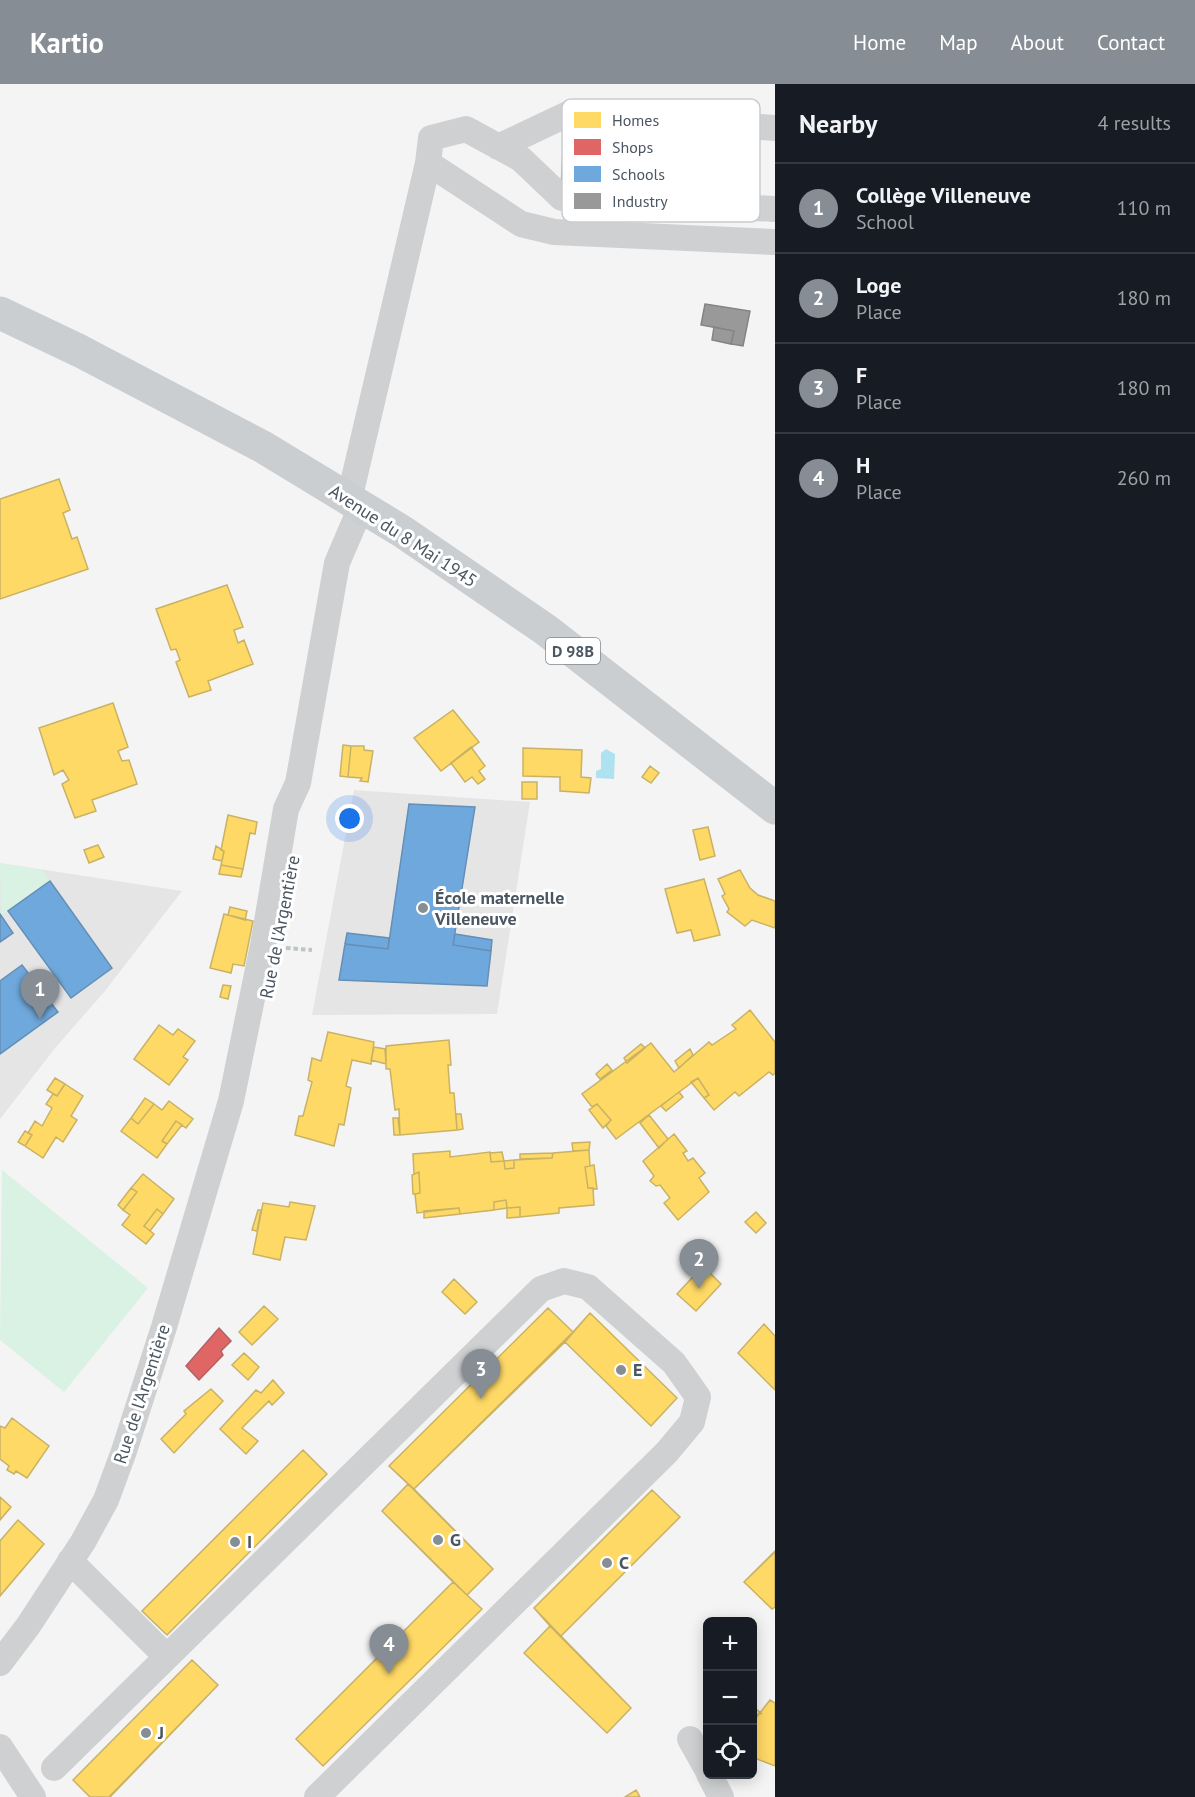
<!DOCTYPE html>
<html lang="en">
<head>
<meta charset="utf-8">
<style>
	:root { --surface:#171b24; --page:#20242c; --text:#f1f3f6; --muted:#9ea1a6; --line:#363941; --accent:#868d94 }
	body { margin:0; font-family:"PT Sans",sans-serif; background:var(--page); color:var(--text) }
	.controls { position:absolute; right:18px; bottom:18px; display:grid; overflow:hidden; border-radius:9px; box-shadow:0 3px 15px #0003 }
	.controls button { width:54px; height:54px; display:grid; place-items:center; padding:0; border:0; border-bottom:2px solid var(--line); background:var(--surface); color:var(--text); font:30px sans-serif }
	.you { position:absolute; left:350px; top:735px; width:21px; height:21px; margin:-15px; border:4px solid #fff; border-radius:50%; background:#1a73e8; box-shadow:0 0 0 9px #1a73e833 }
	.badge { display:grid; place-items:center; width:39px; height:39px; border-radius:50%; background:var(--accent); color:#fff; font-size:20px; font-weight:700 }
	.pin { position:absolute; translate:-50% -50px; filter:drop-shadow(0 2px 3px #0008) }
	.pin::after { content:''; position:absolute; top:32px; width:21px; height:18px; background:inherit; clip-path:polygon(0 0,100% 0,50% 100%) }
	.list { margin:0; padding:0; list-style:none }
	h2 { display:flex; justify-content:space-between; align-items:center; height:78px; margin:0; padding:0 24px; font-size:26px }
	h2 small { font-size:20px; font-weight:400; color:var(--muted) }
	.list li { display:grid; grid-template-columns:39px 1fr auto; gap:18px; align-items:center; box-sizing:border-box; height:90px; padding:0 24px; border-top:2px solid var(--line) }
	.list b { display:block; font-size:22px; white-space:nowrap }
	.list p { margin:0; font-size:20px; white-space:nowrap; color:var(--muted) }
	.list em { font-size:20px; font-style:normal; color:var(--muted) }
	.icon { flex:none; width:33px; height:33px; fill:none; stroke:currentColor; stroke-width:2; stroke-linecap:round; stroke-linejoin:round }
	.map { position:relative; flex:none; width:775px; height:1713px; overflow:hidden }
	header { display:flex; align-items:center; gap:36px; box-sizing:border-box; height:84px; padding:0 30px; background:var(--accent); color:#fff }
	header strong { font-size:28px }
	nav { display:flex; gap:33px; margin-inline-start:auto; font-size:21px }
	main { display:flex }
	aside { flex:1; background:var(--surface) }
	.map>svg:first-child { display:block }
	.education { fill:#e6e5e6 }
	.green { fill:#d9f2e3 }
	.water { fill:#aee2f0 }
	.homes { fill:#ffd966; stroke:#c9b264; stroke-width:1.5 }
	.shops { fill:#e06666; stroke:#b36164; stroke-width:1.5 }
	.schools { fill:#6fa8dc; stroke:#648fb7; stroke-width:1.5 }
	.industry { fill:#999; stroke:#818588; stroke-width:1.5 }
	.lines { fill:none; stroke-linecap:round; stroke-linejoin:round }
	.path { stroke:#bcc7c4; stroke-width:4; stroke-dasharray:4.5 3; stroke-linecap:butt }
	.minor { stroke:#ced0d2; stroke-width:26 }
	.major { stroke:#caced1; stroke-width:33 }
	.poi-dot { fill:#868d94; stroke:#fff; stroke-width:2 }
	.labels { text-anchor:middle; stroke-width:6; stroke-linejoin:round; paint-order:stroke }
	.shield { fill:#fff; stroke:#808990; stroke-width:1.5 }
	.shield-label { font-size:16px; font-weight:bold; fill:#4a5661 }
	.street-label { font-size:18px; fill:#4a5661; stroke:#fff }
	.poi-label { font-size:18px; font-weight:bold; fill:#4a5661; stroke:#fff; text-anchor:start }
	.key { fill:#fff; stroke:#c9ccd0; stroke-width:1.5 }
	.key-label { font-size:16px; fill:#4a5661 }
</style>
</head>
<body>
<header>
<strong>Kartio</strong>
<nav><a>Home</a><a>Map</a><a>About</a><a>Contact</a></nav>
</header>
<main>
<div class="map">
<svg width="775" height="1713" viewBox="0 0 775 1713">
	<rect width="100%" height="100%" fill="#f4f4f4"/>
	<!-- education -->
	<path class="education" d="M354,706l176,12 -33,212 -185,1z
		M0,779l182,28 -77,100 -49,56 -56,72z"/>
	<!-- green -->
	<path class="green" d="M0,779l42,7 8,11 -49,35z
		M2,1086l146,118 -84,104 -64,-52z"/>
	<!-- water -->
	<path class="water" d="M606,665l9,5 -1,25 -18,-1v-7l5,-2v-16z"/>
	<!-- homes -->
	<path class="homes" d="M59,395l11,31 -7,3 9,26 5,-2 11,32 -88,30v-100z
		M227,501l16,42 -9,3 4,13 6,-3 9,24 -45,17 3,9 -22,7 -13,-35 4,-2 -4,-11 -5,1 -15,-41z
		M113,619l15,44 -10,4 4,10 7,-1 8,24 -45,16 4,11 -21,7 -13,-34 7,-4 -6,-10 -9,5 -15,-47z
		M453,626l26,32 -38,29 -27,-33z
		M343,661l8,1 -3,31 -8,-1z
		M351,662h13v4l9,1 -5,31 -8,-1 2,-3 -14,-1z
		M471,663l14,19 -6,5 6,8 -7,5 -6,-7 -7,5 -14,-19z
		M523,664l59,2 -1,27 10,1 -2,15 -29,-2v-14l-37,-1z
		M650,682l9,7 -8,10 -9,-6z
		M522,698h15v17h-15z
		M228,731l29,7 -2,12 -5,-1 -7,36 -22,-4 3,-14 -3,-1z
		M708,743l7,29 -15,4 -7,-30z
		M98,761l6,12 -15,6 -5,-13z
		M216,762l8,5 -2,10 -9,-2z
		M221,781l22,4 -2,8 -22,-3z
		M740,786l10,18 8,7 17,6v27l-23,-8 -7,6 -18,-14 2,-3 -7,-13 3,-2 -7,-15z
		M704,795l16,56 -26,6 -3,-11 -14,3 -12,-44z
		M230,823l17,4 -2,9 -17,-5z
		M224,830l29,7 -9,45 -11,-2 -2,9 -21,-5z
		M223,901l8,1 -3,13 -8,-2z
		M750,926l25,32v31l-2,2 -4,-3 -30,24 -4,-4 -21,18 -10,-12 5,-3 -11,-17 -82,61 -10,-13 5,-6 -14,-16 -5,3 -10,-13 69,-51 23,29 35,-30 3,3 24,-16 -4,-4z
		M159,941l14,10 5,-6 17,12 -12,16 5,3 -19,25 -35,-26z
		M328,948l46,10 -3,22 -19,-4 -6,26 5,2 -7,37 -5,-1 -5,22 -39,-11 4,-19h4l9,-34 -4,-2 4,-22 9,3z
		M449,956l2,25h-3l2,28h4l3,37 -57,5 -1,-26 -4,1 -5,-41h-4v-23z
		M641,960l4,4 -18,15 -3,-5z
		M374,963l11,2 1,15 -15,-4z
		M690,965l3,6 -14,13 -4,-7z
		M607,980l5,6 -12,9 -4,-5z
		M55,994l10,6 -8,12 -10,-6z
		M698,994l11,17 -5,3 -13,-16z
		M65,1000l18,12 -12,20 6,4 -14,22 -7,-5 -13,21 -18,-12 7,-11 -4,-2 7,-12 7,5 10,-18 -6,-4 7,-10 4,2z
		M679,1008l4,5 -17,14 -5,-5z
		M145,1014l9,6 -16,20 -7,-6z
		M169,1017l24,18 -7,9 -10,-7 -14,20 5,3 -10,14 -36,-27 10,-13 7,6 16,-20 8,6z
		M597,1020l14,16 -8,8 -14,-18z
		M456,1030h5l2,15 -6,1z
		M649,1031l19,24 -9,9 -19,-25z
		M393,1034h5l2,17h-6z
		M176,1037l6,4 -15,19 -5,-3z
		M25,1047l7,4 -7,11 -7,-4z
		M674,1050l13,17 -4,2 5,8 5,-3 12,15 -6,5 10,14 -31,28 -14,-17 6,-5 -10,-13 -4,1 -6,-5 4,-5 -11,-15z
		M590,1058l-1,8 -16,1 -1,-8z
		M589,1066l1,16 -5,1 3,21h5l1,17 -35,3v5l-39,4v-10l-13,1 -1,-8 -12,2v8l-34,4 -1,-6 -42,5 -2,-19 5,-1 -1,-21 -5,2 -1,-20 37,-3v6l40,-5 1,10 13,-1 1,8 9,-1v-8l38,-2 1,-5z
		M502,1068l2,9 -13,1 -1,-9z
		M553,1069l-1,5 -32,1v-5z
		M514,1076v8l-9,1 -1,-8z
		M594,1081l3,24 -9,-1 -3,-21z
		M419,1088l1,21 -5,1h-2l-1,-19z
		M143,1090l31,25 -11,15 -6,-5 -13,17 10,8 -8,10 -24,-19 8,-10 -7,-5 14,-18 -6,-4z
		M131,1104l6,4 -14,18 -5,-5z
		M506,1116l1,8 -13,2v-8z
		M290,1118l25,4 -9,34 -21,-3 -5,23 -27,-6 10,-51 26,4z
		M520,1123v10l-13,1v-10z
		M459,1124l1,6 -36,4v-7z
		M157,1125l6,5 -13,17 -6,-5z
		M258,1126h3l-4,21 -5,-1z
		M756,1128l10,11 -10,10 -11,-11z
		M703,1182l18,18 -25,27 -19,-17z
		M454,1195l23,23 -12,12 -23,-22z
		M264,1222l14,13 -26,26 -13,-13z
		M548,1224l25,24 17,-19 87,85 -26,28 -86,-84 -151,147 79,80 -26,26 15,14 -159,157 -27,-27 157,-157 -71,-71 26,-27 -19,-18z
		M548,1224l25,24 -159,157 -25,-23z
		M590,1229l87,85 -26,28 -86,-84z
		M764,1240l11,12v54l-37,-37z
		M764,1240l11,12v54l-37,-37z
		M244,1269l15,14 -11,13 -16,-15z
		M273,1296l11,13 -12,12 -3,-4 -27,27 16,13 -12,13 -26,-25 36,-39 5,3z
		M211,1305l12,12 -49,52 -13,-14 25,-25 -2,-3z
		M12,1334l37,28 -22,32 -11,-7 -2,3 -7,-4 2,-4 -9,-7v-33l5,2z
		M303,1366l24,24 -160,161 -25,-24z
		M408,1400l85,85 -26,26 -85,-84z
		M652,1406l28,27 -119,119 70,72 -24,25 -83,-80 26,-27 -16,-18z
		M652,1406l28,27 -119,119 -27,-28z
		M0,1413l11,10 -11,13z
		M18,1436l26,24 -44,52v-55z
		M775,1467v56l-3,2 -28,-27z
		M775,1468v55l-3,2 -28,-27z
		M453,1498l29,27 -159,157 -27,-27z
		M550,1542l81,82 -24,25 -83,-80z
		M192,1576l26,25 -108,112h-20l-17,-17z
		M192,1576l26,25 -109,112h-19l-17,-17z
		M770,1616l5,3v63l-23,-9v-34z
		M755,1624l7,6 -3,-1 -7,10z
		M636,1706l4,7h-15z"/>
	<!-- shops -->
	<path class="shops" d="M219,1244l12,13 -10,10 2,4 -24,25 -13,-14z"/>
	<!-- schools -->
	<path class="schools" d="M409,720l66,3 -22,138 38,6 -4,35 -148,-6 6,-36 43,5z
		M50,797l62,87 -41,30 -63,-87z
		M0,830l13,19 -13,9z
		M347,849l42,5 -1,11 -43,-5z
		M455,850l37,6 -1,11 -38,-6z
		M22,881l36,47 -58,42v-73z"/>
	<!-- industry -->
	<path class="industry" d="M564,42l47,3 -3,63 -47,-1z
		M705,220l45,7 -7,35 -12,-2 3,-13 -33,-6z
		M714,243l20,4 -3,13 -19,-4z"/>
	<g class="lines">
		<!-- path -->
		<path class="path" d="M286,864l26,2"/>
		<!-- minor -->
		<path class="minor" d="M498,63l72,-34 205,15
			M428,79l3,-25 35,-9 55,30 41,39 213,11
			M349,416l79,-337 93,61 33,8 221,10
			M70,1477l96,95
			M0,1579l28,-37 55,-84 23,-42 18,-49 40,-124 67,-226 32,-156 23,-136 12,-26 39,-220 24,-56
			M690,1655l18,32
			M0,1663l33,50
			M54,1684l487,-479 23,-8 24,6 86,76 24,34 -6,25 -25,30 -350,345
			M709,1690l12,23"/>
		<!-- major -->
		<path class="major" d="M0,229l80,38 183,96 140,85 143,98 229,178"/>
	</g>
	<!-- markers -->
	<g class="poi-dot">
		<circle cx="423" cy="824" r="6"/>
		<circle cx="621" cy="1286" r="6"/>
		<circle cx="438" cy="1456" r="6"/>
		<circle cx="235" cy="1458" r="6"/>
		<circle cx="607" cy="1479" r="6"/>
		<circle cx="146" cy="1649" r="6"/>
	</g>
	<g class="labels">
		<!-- shield labels -->
		<rect class="shield" x="546" y="554" width="54" height="26" rx="4.5"/>
		<g class="shield-label">
			<text x="573" y="573">D 98B</text>
		</g>
		<!-- street labels -->
		<g class="street-label">
			<text transform="translate(403 452) rotate(33)" y="6">Avenue du 8 Mai 1945</text>
			<text transform="translate(280 843) rotate(-79)" y="6">Rue de l'Argentière</text>
			<text transform="translate(142 1310) rotate(-72)" y="6">Rue de l'Argentière</text>
		</g>
		<!-- poi labels -->
		<g class="poi-label">
			<text x="435" y="820">École maternelle<tspan x="435" dy="21">Villeneuve</tspan></text>
			<text x="633" y="1292">E</text>
			<text x="450" y="1462">G</text>
			<text x="247" y="1464">I</text>
			<text x="619" y="1485">C</text>
			<text x="158" y="1655">J</text>
		</g>
	</g>
	<!-- legend -->
	<rect x="562" y="15" width="198" height="123" rx="9" class="key"/>
	<rect x="574" y="28" width="27" height="16" fill="#ffd966"/>
	<rect x="574" y="55" width="27" height="16" fill="#e06666"/>
	<rect x="574" y="82" width="27" height="16" fill="#6fa8dc"/>
	<rect x="574" y="109" width="27" height="16" fill="#999"/>
	<g class="key-label">
		<text x="612" y="42">Homes</text>
		<text x="612" y="69">Shops</text>
		<text x="612" y="96">Schools</text>
		<text x="612" y="123">Industry</text>
	</g>
</svg>
<div class="controls">
<button>+</button>
<button>−</button>
<button><svg class="icon" aria-label="locate" viewBox="0 0 24 24"><circle cx="12" cy="12" r="6"/><path d="M12 2v4M12 18v4M2 12h4M18 12h4"/></svg></button>
</div>
<div class="you"></div>
<div class="pin badge" style="left:40px;top:935px">1</div>
<div class="pin badge" style="left:699px;top:1205px">2</div>
<div class="pin badge" style="left:481px;top:1315px">3</div>
<div class="pin badge" style="left:389px;top:1590px">4</div>
</div>
<aside>
<h2>Nearby<small>4 results</small></h2>
<ul class="list">
<li><span class="badge">1</span><div><b>Collège Villeneuve</b><p>School</p></div><em>110 m</em></li>
<li><span class="badge">2</span><div><b>Loge</b><p>Place</p></div><em>180 m</em></li>
<li><span class="badge">3</span><div><b>F</b><p>Place</p></div><em>180 m</em></li>
<li><span class="badge">4</span><div><b>H</b><p>Place</p></div><em>260 m</em></li>
</ul>
</aside>
</main>
</body>
</html>
